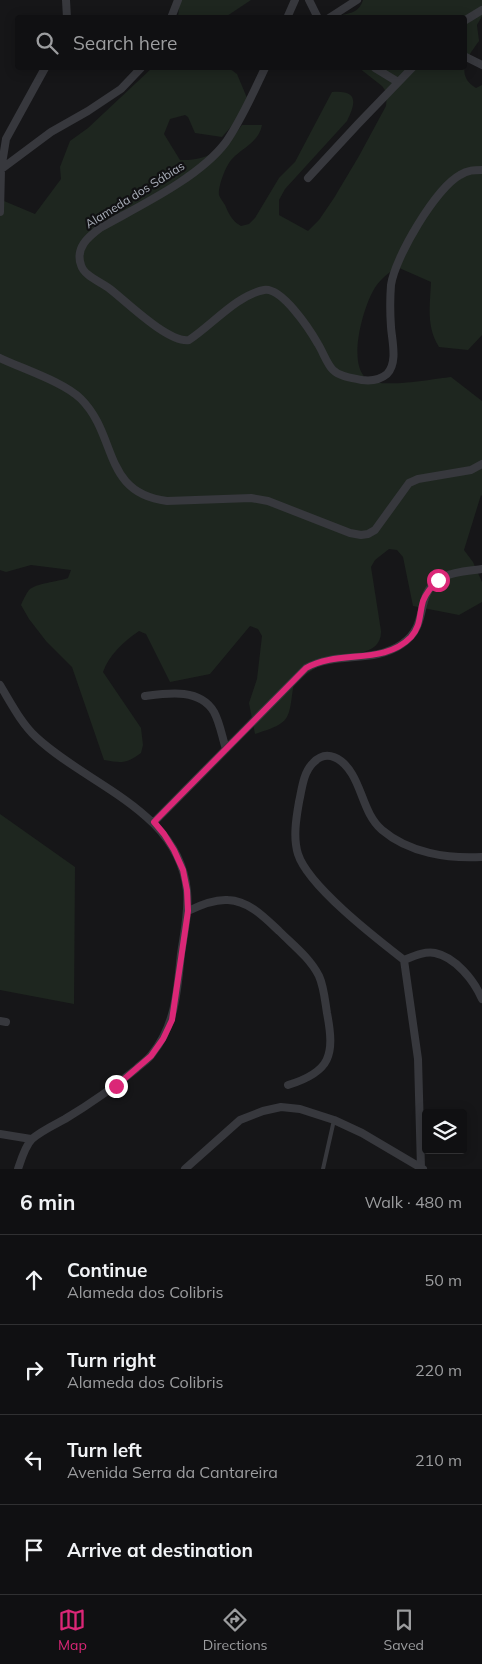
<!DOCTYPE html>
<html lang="en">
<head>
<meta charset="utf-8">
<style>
	:root { --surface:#101012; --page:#19191b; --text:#f1f3f6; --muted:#9c9d9f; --line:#303032; --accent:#db2777 }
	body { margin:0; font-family:Mulish,sans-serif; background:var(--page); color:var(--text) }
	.controls { position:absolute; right:15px; bottom:15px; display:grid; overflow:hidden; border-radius:5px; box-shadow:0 2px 12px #0003 }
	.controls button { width:45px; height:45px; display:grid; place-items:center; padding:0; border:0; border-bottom:1px solid var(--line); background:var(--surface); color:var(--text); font:25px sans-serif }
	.stop { position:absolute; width:15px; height:15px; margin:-11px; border:4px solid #db2777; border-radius:50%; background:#fff }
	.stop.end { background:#db2777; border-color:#fff; box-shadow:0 1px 5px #0008 }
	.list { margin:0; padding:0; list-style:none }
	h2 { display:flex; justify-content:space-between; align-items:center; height:65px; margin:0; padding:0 20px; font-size:21px }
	h2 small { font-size:16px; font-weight:400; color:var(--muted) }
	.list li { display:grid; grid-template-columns:32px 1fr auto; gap:15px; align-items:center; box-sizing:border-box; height:90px; padding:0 20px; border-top:1px solid var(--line) }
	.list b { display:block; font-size:19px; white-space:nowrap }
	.list p { margin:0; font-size:16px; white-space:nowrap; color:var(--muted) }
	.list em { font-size:16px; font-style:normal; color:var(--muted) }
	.icon { flex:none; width:28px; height:28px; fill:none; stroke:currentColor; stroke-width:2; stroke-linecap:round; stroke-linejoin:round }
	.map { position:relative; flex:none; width:482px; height:1169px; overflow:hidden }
	.search { position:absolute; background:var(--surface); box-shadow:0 2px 12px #0003; left:15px; right:15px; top:15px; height:55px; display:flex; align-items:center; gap:12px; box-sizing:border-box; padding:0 18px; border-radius:5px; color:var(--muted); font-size:19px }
	.sheet { height:425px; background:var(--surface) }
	nav { display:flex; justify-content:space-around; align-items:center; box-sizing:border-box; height:70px; border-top:1px solid var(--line); background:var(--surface); font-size:14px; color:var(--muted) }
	nav a { display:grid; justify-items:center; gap:2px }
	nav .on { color:var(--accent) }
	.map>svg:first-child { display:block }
	.green { fill:#1e261f }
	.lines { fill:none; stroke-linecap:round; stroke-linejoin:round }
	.lane { stroke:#37383d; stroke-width:4 }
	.street { stroke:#37383d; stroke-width:8 }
	.route { stroke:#db2777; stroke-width:6 }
	.labels { text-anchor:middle; stroke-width:4.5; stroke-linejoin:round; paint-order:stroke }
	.street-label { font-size:12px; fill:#a8adb8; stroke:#111113 }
</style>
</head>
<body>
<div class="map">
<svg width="482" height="1169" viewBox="0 0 482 1169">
	<rect width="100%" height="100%" fill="#161618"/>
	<!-- green -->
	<path class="green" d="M177,0h74l-27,18 -46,-1 1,-10z
		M363,0h119v16l-5,9 2,16c-11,15 -25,34 -3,47l6,-3v250l-14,15 -29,-3c-13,-21 -9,-41 -8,-65l-34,-15c-10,7 -18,13 -24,24 -10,18 -26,73 -6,88 13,10 66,0 84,-2l31,24v95l-1,-1 -17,55 9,12 9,20v20l-23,13 -46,-9 -10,-49 -6,-7 -8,-1 -14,11 -4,7 10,64c1,26 -35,22 -53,30 -12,5 -23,15 -34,21 -6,38 -1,40 -39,52l-6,-31 8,-24 5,-43 -4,-7 -8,-3 -40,48 -40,8 -24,-48 -7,-3c-15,10 -30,24 -36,41l38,56 2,17 -2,8c-15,11 -19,10 -37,7l-32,-93 -26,-26 -17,-22 -8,-14c2,-5 5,-11 8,-15 7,-7 28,-8 39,-12l3,-8 -40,-5 -25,7 -6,-2v-368l4,-1 31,13 26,-35 -1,-12 10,-26 18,-13 64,-60h77l8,6 13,31 -28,32 -27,-4 -7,-16 -3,-2 -15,4 -6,15 16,26c29,1 46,-12 62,-35h20c-3,17 -19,22 -30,34 -6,6 -14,27 -13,36 1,3 4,7 6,10 4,9 7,16 16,21l8,-2 6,-6 24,-40 16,-16 37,-70c25,-2 25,9 15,29l-62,68 -6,11v15l29,16 11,-11 15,-22 25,-42 27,-50 1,-13 -5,-7 -23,-18h105v-50l-127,-1 1,-1c12,-3 21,-3 25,-16z
		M0,814l75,53 -1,137 -74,-14z"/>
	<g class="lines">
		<!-- lane -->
		<path class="lane" d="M323,1169l11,-49"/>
		<!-- street -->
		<path class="street" d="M66,0l1,18
			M309,0l9,18
			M171,18l7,-18
			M287,18l8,-18
			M329,18l28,-18
			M464,21l18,-11
			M464,56l18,9
			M265,68c-12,25 -23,51 -39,74 -27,36 -87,64 -126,86 -12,9 -25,20 -19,37 3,11 20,17 29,24 17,13 58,54 79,51 23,-15 48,-45 75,-50 18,-3 46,40 54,54 5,8 9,20 15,26 7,7 20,8 29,10 8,1 18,0 25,-6 11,-11 5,-33 4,-47 -1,-14 -1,-29 0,-42 4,-28 45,-97 69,-110 8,-5 14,-5 22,-5
			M375,68l23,14
			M0,170l51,-38 37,-21 33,-22 20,-21
			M308,178l50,-54 54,-56
			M0,212l1,-42 5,-31 39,-71
			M0,358c23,11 64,24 81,41 37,37 21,94 86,102l84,-3 17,3 82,32 11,2 7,-1 7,-4 34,-47 9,-4 53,-9 11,-6
			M0,685c11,18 21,38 36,52 52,49 143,73 151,154 2,21 -3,42 -6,63 -4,37 -5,70 -29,100 -4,6 -11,10 -16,15 -23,19 -46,35 -71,50 -11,6 -24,12 -33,20 -7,7 -11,21 -14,30
			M145,696c23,-3 55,-8 69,16 6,11 8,25 12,37
			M154,822l152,-154c30,-17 67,-4 96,-24 28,-19 12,-46 36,-64 11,-8 30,-9 44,-11
			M188,911c12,-6 26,-12 40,-11 21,1 36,17 51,31 14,14 31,27 40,45 5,11 6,25 8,37 8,42 4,59 -39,72
			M404,960c10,-4 21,-9 31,-7 20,4 39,27 47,46
			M0,1021l6,1
			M0,1134l31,5
			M421,1168l-3,-109 -14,-99c-27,-21 -96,-74 -106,-106 -5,-16 -2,-35 1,-52 3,-13 4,-29 14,-39 14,-15 30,-4 39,11 11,18 13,41 30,56 27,23 66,29 100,27
			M185,1169l55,-49 23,-9 18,-4 19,2 34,11 28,13 61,36"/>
	</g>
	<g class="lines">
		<!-- route -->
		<path class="route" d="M116,1086l35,-30 12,-17 9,-19 16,-109 -1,-21 -4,-20 -9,-20 -10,-16 -10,-12 152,-154c33,-19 77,-2 105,-31 10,-11 8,-22 12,-36 3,-8 9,-15 15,-21"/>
	</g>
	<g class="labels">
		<!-- street labels -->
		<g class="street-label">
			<text transform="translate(135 195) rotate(-32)" y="4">Alameda dos Sábias</text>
		</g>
	</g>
</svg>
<div class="controls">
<button><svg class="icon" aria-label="layers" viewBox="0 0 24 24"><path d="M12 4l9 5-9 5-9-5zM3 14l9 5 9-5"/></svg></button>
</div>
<div class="stop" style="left:438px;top:580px"></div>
<div class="stop end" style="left:116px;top:1086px"></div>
<div class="search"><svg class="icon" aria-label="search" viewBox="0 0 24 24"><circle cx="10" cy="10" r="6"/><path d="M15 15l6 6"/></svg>Search here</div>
</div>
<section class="sheet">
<h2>6 min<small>Walk · 480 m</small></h2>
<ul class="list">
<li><svg class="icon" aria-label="ahead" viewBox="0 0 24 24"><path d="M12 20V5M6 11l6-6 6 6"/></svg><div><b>Continue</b><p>Alameda dos Colibris</p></div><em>50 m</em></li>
<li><svg class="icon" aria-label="right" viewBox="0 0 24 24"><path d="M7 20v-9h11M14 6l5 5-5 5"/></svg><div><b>Turn right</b><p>Alameda dos Colibris</p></div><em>220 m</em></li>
<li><svg class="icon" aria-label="left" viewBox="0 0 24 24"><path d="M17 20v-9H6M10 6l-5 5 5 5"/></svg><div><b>Turn left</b><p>Avenida Serra da Cantareira</p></div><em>210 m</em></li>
<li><svg class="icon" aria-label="arrive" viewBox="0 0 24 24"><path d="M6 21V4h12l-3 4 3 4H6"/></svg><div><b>Arrive at destination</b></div></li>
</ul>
</section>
<nav>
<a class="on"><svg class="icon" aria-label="map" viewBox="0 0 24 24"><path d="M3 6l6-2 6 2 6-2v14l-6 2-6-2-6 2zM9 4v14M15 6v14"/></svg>Map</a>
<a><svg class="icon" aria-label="directions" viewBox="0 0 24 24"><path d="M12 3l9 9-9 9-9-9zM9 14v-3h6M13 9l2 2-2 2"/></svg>Directions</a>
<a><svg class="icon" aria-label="saved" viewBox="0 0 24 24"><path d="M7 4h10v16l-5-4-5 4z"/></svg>Saved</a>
</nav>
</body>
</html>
